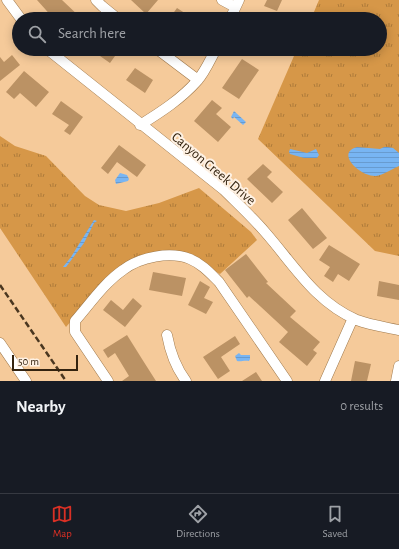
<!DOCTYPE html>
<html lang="en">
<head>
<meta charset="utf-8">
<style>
	:root { --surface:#171b24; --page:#20242c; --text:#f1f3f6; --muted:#9ea1a6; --line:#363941; --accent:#d93025 }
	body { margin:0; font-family:"Alegreya Sans",sans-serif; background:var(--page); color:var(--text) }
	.scale { position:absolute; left:12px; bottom:10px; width:66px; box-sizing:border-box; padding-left:4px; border:2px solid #33230f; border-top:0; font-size:11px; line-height:14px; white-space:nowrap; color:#33230f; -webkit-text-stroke:3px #fef1e3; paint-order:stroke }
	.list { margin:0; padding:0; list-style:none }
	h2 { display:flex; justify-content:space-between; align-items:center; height:52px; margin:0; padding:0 16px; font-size:17px }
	h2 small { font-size:13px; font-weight:400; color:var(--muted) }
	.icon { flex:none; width:22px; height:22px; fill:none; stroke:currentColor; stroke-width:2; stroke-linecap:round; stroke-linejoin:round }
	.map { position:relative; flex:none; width:399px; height:381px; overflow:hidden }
	.search { position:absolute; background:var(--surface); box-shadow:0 2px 10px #0003; left:12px; right:12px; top:12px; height:44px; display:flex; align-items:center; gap:10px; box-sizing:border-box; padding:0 14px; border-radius:22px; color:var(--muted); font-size:15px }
	.sheet { height:112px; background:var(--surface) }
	nav { display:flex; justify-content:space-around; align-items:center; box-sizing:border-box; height:56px; border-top:1px solid var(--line); background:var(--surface); font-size:11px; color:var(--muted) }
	nav a { display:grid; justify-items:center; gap:2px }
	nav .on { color:var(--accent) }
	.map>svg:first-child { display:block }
	.grass { fill:url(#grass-tufts) }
	.water { fill:url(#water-rules) }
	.building { fill:#bb9264 }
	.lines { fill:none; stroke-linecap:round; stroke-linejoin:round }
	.minor-casing { stroke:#9f784a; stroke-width:11 }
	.minor { stroke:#fff; stroke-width:10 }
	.rail { stroke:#4a3720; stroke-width:2.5; stroke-dasharray:6 3; stroke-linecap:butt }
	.labels { text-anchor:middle; stroke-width:4; stroke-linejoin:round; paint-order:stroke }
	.street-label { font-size:14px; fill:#33230f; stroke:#fef1e3 }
</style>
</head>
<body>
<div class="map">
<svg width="399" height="381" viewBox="0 0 399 381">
	<defs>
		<pattern id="grass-tufts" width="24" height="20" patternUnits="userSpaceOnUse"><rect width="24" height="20" fill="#d69748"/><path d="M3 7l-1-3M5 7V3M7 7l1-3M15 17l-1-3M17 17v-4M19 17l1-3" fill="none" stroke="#ae7b3a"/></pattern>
		<pattern id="water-rules" width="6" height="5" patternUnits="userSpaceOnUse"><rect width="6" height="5" fill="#78b5f3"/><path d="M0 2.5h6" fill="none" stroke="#689bcf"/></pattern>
	</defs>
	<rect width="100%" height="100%" fill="#f5ca9a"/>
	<!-- grass -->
	<path class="grass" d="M319,0h80v256l-24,-5 -117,-112 39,-90h83v-30h-69z
		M0,136l15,10 31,10 39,40 14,9 27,6 33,-8 40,-15 52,44 6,8 -37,34 -42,-23 -48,9 -43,43 -21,24 -66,-99z"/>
	<!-- water -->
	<path class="water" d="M234,111l12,11 -3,3 -9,-8 -1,2 -2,-2z
		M357,147l23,2 4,-2h4l5,1 6,5v13c-7,3 -16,9 -23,10 -16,1 -41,-23 -19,-29z
		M290,149l17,4 9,-4 3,6 -2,3h-13l-14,-4 -1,-2z
		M120,173l7,2 2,4 -1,2 -12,3 -1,-4z
		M94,220l3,1 -3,2 -10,20 -18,24h-3l8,-10z
		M239,353l2,2h9v4l-1,2c-5,-1 -8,1 -12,0l-2,-5z"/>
	<!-- building -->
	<path class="building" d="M37,0h25l20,19h-28z
		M131,0h27l-12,14z
		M267,0h15l-5,11 -13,-5z
		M177,8l17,11h-25z
		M90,49h30l-10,14z
		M12,55l8,10 -20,16v-24l4,5z
		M242,59l17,11 -20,29 -17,-11z
		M135,68l18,12 -8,13 -19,-13z
		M24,71l25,21 -13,15 -16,-14 -6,6 -8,-7z
		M212,100l10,8 -6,6 15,13 -13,15 -24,-21z
		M61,101l22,16 -13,18 -6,-4 5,-6 -17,-11z
		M119,145l27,20 -9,12 -20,-15 -9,12 -7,-6z
		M263,164l9,8 -5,5 16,15 -11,11 -25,-24z
		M302,208l25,30 -14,11 -25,-29z
		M329,245l31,19 -11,17 -11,-7 -5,8 -9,-6 6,-9 -11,-7z
		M246,254l22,28 -2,1 30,28 -6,6 30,25 -7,8 4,3 -10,13 -28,-24 9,-10 -39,-36 -2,2 -22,-28z
		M153,272l33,6 -4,18 -33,-6z
		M200,281l10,6 -6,11 9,4 -7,12 -18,-9z
		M379,281l20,4v15l-22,-4z
		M133,298l9,8 -17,21 -22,-17 8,-10 12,10z
		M127,335l15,24 14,22h-34l7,-5 -14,-23 -7,5 -5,-8z
		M235,336l5,8 -19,13 9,14 -12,8 -15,-22z
		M355,361l16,3 -4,17h-16z
		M256,372l6,9h-20z"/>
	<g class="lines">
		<!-- minor casing -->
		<g class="minor-casing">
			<path id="minor" d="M7,0l14,19
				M96,0l6,6 16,13
				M222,0l13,7
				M230,19l9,-19
				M47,49l177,141c14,14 28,27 41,42 29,33 50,70 92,88 13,5 28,7 42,10
				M157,49l41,31
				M140,125c21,-13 41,-26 57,-44 8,-9 13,-21 19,-32
				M167,335c3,16 9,33 19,46
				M0,343l26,38
				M108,381l-33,-49v-11c15,-17 29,-38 48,-51 17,-13 47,-19 67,-11 12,5 20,14 29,23l68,99
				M325,381l28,-63
				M396,381l3,-15"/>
		</g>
		<!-- minor -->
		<use href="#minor" class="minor"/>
		<!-- rail -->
		<path class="rail" d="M0,285l66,96"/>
	</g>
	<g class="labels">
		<!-- street labels -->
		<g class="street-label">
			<text transform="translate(214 168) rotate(40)" y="5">Canyon Creek Drive</text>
		</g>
	</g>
</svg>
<div class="scale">50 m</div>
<div class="search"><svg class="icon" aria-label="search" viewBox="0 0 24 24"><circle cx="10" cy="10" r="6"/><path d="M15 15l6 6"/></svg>Search here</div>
</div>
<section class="sheet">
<h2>Nearby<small>0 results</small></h2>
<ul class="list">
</ul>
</section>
<nav>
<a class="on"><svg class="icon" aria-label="map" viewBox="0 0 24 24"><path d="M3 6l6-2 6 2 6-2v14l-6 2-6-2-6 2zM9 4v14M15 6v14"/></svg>Map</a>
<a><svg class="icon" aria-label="directions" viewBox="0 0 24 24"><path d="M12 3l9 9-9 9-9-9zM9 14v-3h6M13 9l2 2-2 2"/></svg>Directions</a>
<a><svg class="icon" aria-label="saved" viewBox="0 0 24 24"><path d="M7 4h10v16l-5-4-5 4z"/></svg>Saved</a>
</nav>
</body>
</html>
